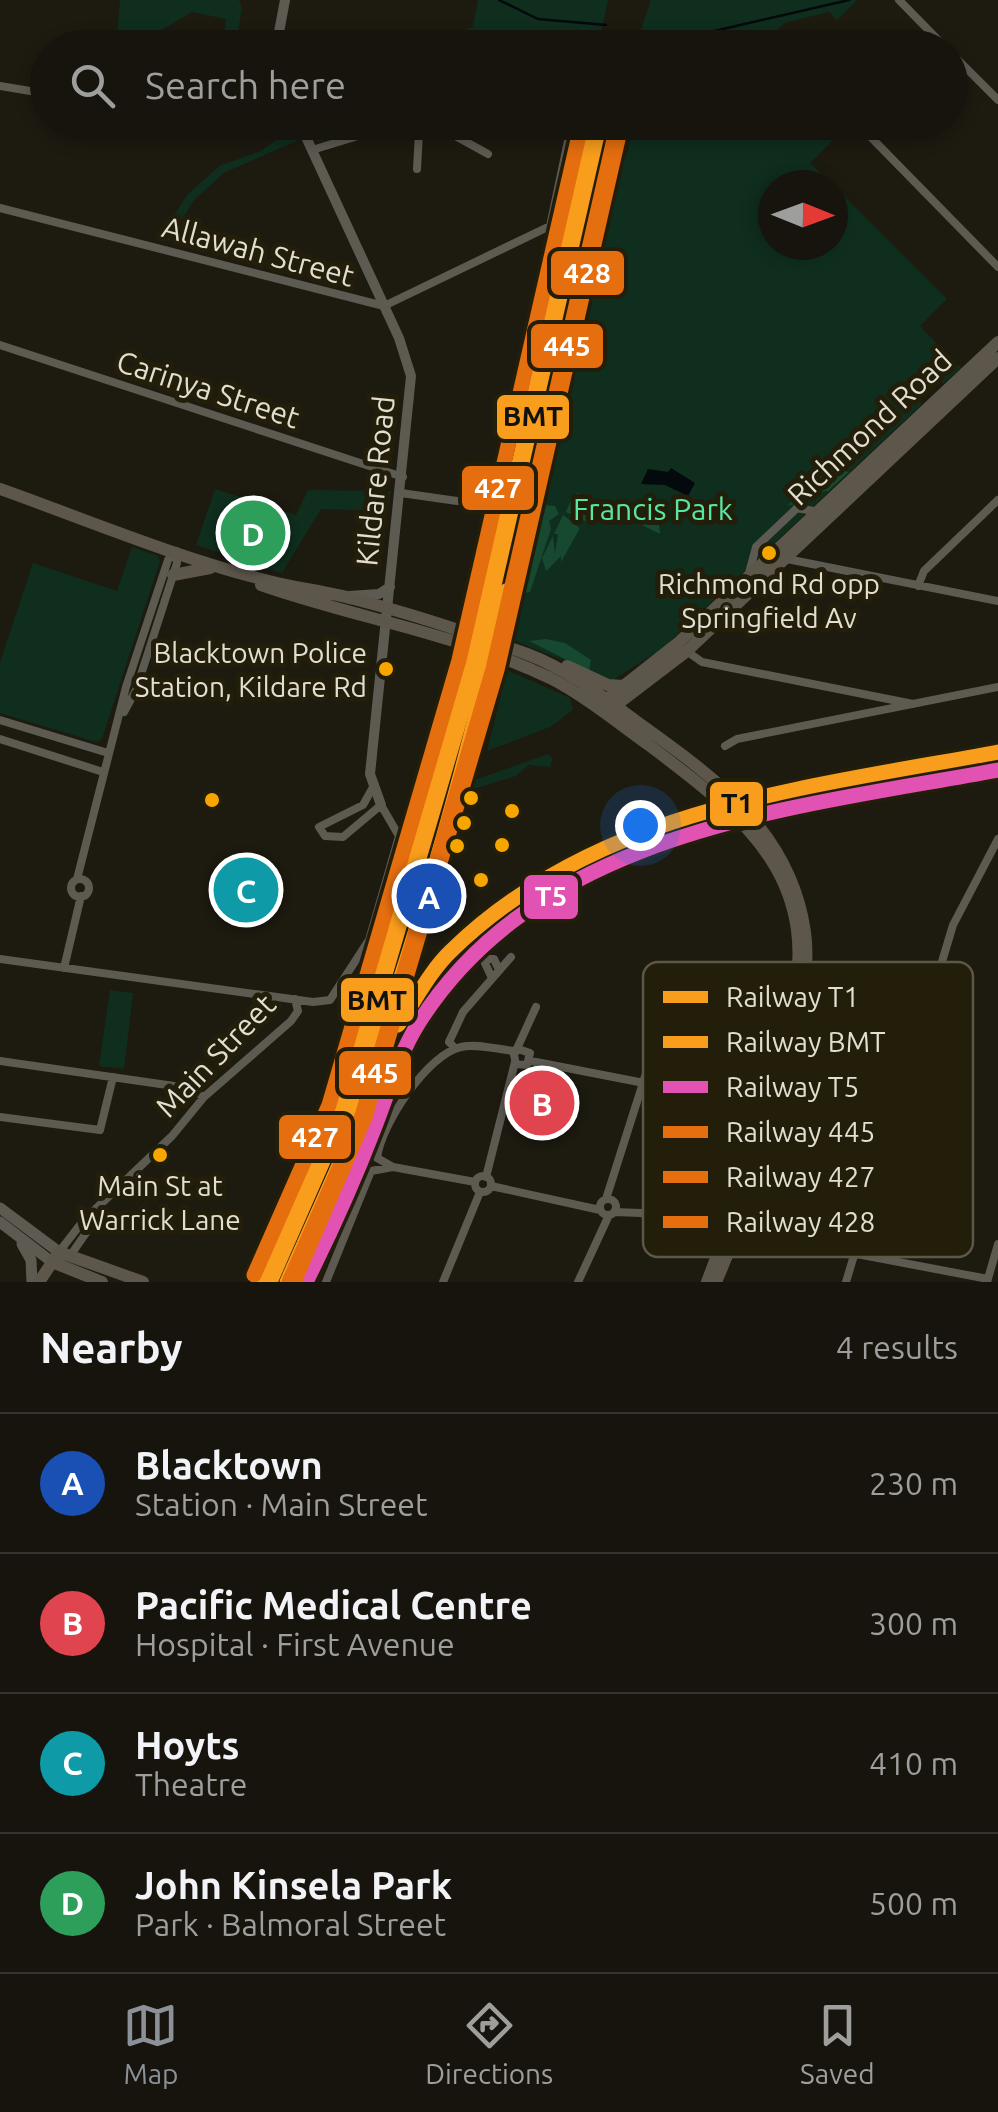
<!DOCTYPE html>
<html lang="en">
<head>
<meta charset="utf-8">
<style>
	:root { --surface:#16140c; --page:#23211a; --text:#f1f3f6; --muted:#9e9e9d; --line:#35332d; --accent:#8c9099 }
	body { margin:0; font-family:Ubuntu,sans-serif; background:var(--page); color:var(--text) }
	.compass { position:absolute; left:758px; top:170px; width:90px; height:90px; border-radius:50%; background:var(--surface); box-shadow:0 5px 15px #0003; rotate:91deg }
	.you { position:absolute; left:640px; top:825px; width:35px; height:35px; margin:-25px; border:8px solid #fff; border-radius:50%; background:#1a73e8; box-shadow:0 0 0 15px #1a73e833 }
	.badge { display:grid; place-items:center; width:65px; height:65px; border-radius:50%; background:var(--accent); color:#fff; font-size:32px; font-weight:700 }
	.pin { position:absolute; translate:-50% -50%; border:5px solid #fff; box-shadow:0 2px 10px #0006 }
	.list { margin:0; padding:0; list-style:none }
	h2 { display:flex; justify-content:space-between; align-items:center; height:130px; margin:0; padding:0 40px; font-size:42px }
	h2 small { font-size:32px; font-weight:400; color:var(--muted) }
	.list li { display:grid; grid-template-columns:65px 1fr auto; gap:30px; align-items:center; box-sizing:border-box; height:140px; padding:0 40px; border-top:2px solid var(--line) }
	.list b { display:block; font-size:38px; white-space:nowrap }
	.list p { margin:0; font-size:32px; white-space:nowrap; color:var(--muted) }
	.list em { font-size:32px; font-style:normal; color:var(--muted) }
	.icon { flex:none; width:55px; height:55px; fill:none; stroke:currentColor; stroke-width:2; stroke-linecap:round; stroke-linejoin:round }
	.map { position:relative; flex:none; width:998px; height:1282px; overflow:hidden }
	.search { position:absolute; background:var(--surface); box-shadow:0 5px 15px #0003; left:30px; right:30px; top:30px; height:110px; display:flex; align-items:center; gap:25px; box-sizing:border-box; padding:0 35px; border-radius:55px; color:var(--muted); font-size:38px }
	.sheet { height:690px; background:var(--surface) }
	nav { display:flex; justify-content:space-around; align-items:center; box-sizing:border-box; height:140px; border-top:2px solid var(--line); background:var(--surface); font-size:28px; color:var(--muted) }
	nav a { display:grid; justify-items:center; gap:5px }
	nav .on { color:var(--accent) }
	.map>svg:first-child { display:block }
	.green { fill:#0f2e1e }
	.forest { fill:#174930 }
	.water { fill:#03090d }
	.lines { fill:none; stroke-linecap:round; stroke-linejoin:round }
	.stream { stroke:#03090d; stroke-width:2.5 }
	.minor { stroke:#5c5a51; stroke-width:8 }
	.tertiary { stroke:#5c5a51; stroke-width:10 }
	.secondary { stroke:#5c5a51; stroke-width:11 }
	.primary { stroke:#5c564b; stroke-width:12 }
	.rail-1-casing { stroke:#231e0a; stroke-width:22 }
	.rail-2-casing { stroke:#231e0a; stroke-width:22 }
	.rail-3-casing { stroke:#231e0a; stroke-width:22 }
	.rail-4-casing { stroke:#231e0a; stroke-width:22 }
	.rail-5-casing { stroke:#231e0a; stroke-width:22 }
	.rail-6-casing { stroke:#231e0a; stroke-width:22 }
	.rail-1 { stroke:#f99d1c; stroke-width:15 }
	.rail-2 { stroke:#f99d1c; stroke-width:15 }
	.rail-3 { stroke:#e252b2; stroke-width:15 }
	.rail-4 { stroke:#e56e0f; stroke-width:15 }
	.rail-5 { stroke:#e56e0f; stroke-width:15 }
	.rail-6 { stroke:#e56e0f; stroke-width:15 }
	.bus-dot { fill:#f7a600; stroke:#231e0a; stroke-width:4 }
	.labels { text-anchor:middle; stroke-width:10; stroke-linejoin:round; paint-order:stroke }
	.bus-label { font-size:28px; fill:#e2dfd2; stroke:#231e0a }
	.street-label { font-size:30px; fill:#e2dfd2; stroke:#231e0a }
	.park-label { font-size:30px; fill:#58e7a2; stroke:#231e0a }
	.key { fill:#231e0a; stroke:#5c5846; stroke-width:2.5 }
	.key-label { font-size:28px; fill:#e2dfd2 }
	.line-badge { stroke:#231e0a; stroke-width:4 }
	.badge-label { font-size:28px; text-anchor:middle; font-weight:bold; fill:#fff }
	.pale-badge-label { font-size:28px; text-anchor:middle; font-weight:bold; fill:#111 }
</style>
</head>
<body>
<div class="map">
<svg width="998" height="1282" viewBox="0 0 998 1282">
	<rect width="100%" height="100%" fill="#1d1a10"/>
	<!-- green -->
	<path class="green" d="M120,0h119l3,8 -4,24 -13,-2 1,-11 -34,-7 -39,23 -20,2 -2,10h-15z
		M478,0h130l-10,47h-155v-10l30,-10z
		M651,0h206l-20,20 -8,-8 -45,11 -20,20 4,4h-113l-17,-8z
		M309,123h148l-19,7 -59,-4 -61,16z
		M634,123h209l4,3 -37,37 23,22h-60v60h60v-60l114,114 -27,27 41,42 -17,15 -12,-2 -11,11v13l-258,243 -50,32 -98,-39 100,-467 12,-21z
		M291,129l5,12 -72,32 -30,27 -25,41 -9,-3 27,-43 32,-29 42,-15z
		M215,489l81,26 12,-25 83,1 -3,20 -67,-2 -39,64 -86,-28z
		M132,547l26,9 2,5 -58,178 -6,3 -96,-29v-51l33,-99 84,28z
		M507,670l63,28 3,12 -23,17 -63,24z
		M548,754l5,5 -3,8 -21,-2 -13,11 -45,14 -2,-8z
		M110,990l23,3 -9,76 -25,-3z
		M415,1048l-49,100 10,-24 -8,-3 19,-43 8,1z
		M338,1214l5,1 -28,67h-19l7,-3z"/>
	<!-- forest -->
	<path class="forest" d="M817,456l22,6 1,8 9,2 -21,19 -15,1 -7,9 -19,5 40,-34 1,-7 -14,-4z
		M578,493l34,14h15l21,18h11l1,9 -28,-14 1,-5 -35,-3 -4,-7 -7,17 -21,-10 7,-17z
		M546,505l9,1 4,8 -10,7 2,8 -21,63 -5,1z
		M563,515l17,13 -19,34v-6l-15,15 -4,-13 11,-22 2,18 3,-20h-4z
		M546,639l19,4 26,17 -2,11 -60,-30z"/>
	<!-- water -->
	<path class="water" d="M671,468l24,15 -7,13 -23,-11 -24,-1 7,-15 20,3z"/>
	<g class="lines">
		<!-- stream -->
		<path class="stream" d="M499,0l39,19 68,6
			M650,32l47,3 152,-35"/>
		<!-- minor -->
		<path class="minor" d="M899,0l47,48
			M771,35l12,13
			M950,52l48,48
			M0,86l48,8
			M856,122l142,145
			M312,150l69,-21 69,4 38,21
			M417,169l2,-37
			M0,208l384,98 166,-80 22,-104
			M0,345l403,132
			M401,493l56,8
			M782,558l216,43
			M749,573l7,-26 41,-39 22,4
			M918,586l6,-15 74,-71
			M685,650l17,12 211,42
			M124,712l12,-22 41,-127 -1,-12
			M0,720l108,33
			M0,739l103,33
			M725,746l12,-7 261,-52
			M77,879l49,-192 42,-127 8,-9
			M71 888a9 9 0 1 1 18 0a9 9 0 1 1-18 0Z
			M0,959l313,43 17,-2 39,-60 30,-104 -18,-31 -38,32 -18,-1 -6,-9 44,-22 9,-16
			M64,968l17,-72
			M492,978l-9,-19h11l5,11
			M455,1048l-6,-6 14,-30 48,-55
			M518,1049l12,4 -3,12 -11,-1 -2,-9 22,-48
			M0,1061l188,27 16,9
			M531,1061l113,22
			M0,1117l100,13 13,-53
			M393,1167l-16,-9c4,-34 51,-104 84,-111 16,-4 38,3 55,4
			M475 1184a8 8 0 1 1 16 0a8 8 0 1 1-16 0Z
			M486,1177l29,-115
			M491,1186l109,24
			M600 1207a8 8 0 1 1 16 0a8 8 0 1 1-16 0Z
			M606,1199l58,-182
			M614,1212l27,1 347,66
			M59,1252l24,-31 89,-85 32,-39 87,-76 7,-10 -3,-12
			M70,1256l32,-46
			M326,1282l45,-111 22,-4 82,15
			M443,1282l37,-90
			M578,1282l31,-67
			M846,1282l107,-357 45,-86
			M987,1282l11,-38"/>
		<!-- tertiary -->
		<path class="tertiary" d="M276,48l9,-48
			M299,122l100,216 12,38 -41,398 11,31
			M349,596l30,-2 11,-7"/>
		<!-- secondary -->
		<path class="secondary" d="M0,1208l59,44
			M0,1222l52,40
			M22,1244l9,16 1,22"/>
		<!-- primary -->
		<path class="primary" d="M0,489c87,31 175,68 265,91 29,8 60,11 89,19 58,15 116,34 173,55 40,15 75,42 109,67 78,56 155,110 169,211 12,83 -55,271 -89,350
			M173,575l37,-7
			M261,585c95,33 197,49 289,93 35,18 68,45 100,68 100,75 176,136 139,275
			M567,666l41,19 16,1
			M602,703l76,-60 320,-301
			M611,709l76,-58 311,-293
			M52,1262l50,20
			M39,1282l20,-30 84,30
			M707,1282l25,-66 52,-175"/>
		<!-- rail-1 casing -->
		<g class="rail-1-casing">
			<path id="rail-1" d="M398,1025c17,-24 32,-54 53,-74 146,-143 355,-163 547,-199
				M343,1142c69,-180 120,-363 163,-551
				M260,1282l40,-83 34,-92 141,-479 45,-168 75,-338
				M287,1282l69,-155"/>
		</g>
		<!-- rail-2 casing -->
		<g class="rail-2-casing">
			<path id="rail-2" d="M270,1282l75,-171 131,-447 124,-542"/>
		</g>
		<!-- rail-3 casing -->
		<g class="rail-3-casing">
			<path id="rail-3" d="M306,1282c25,-50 48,-101 68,-153 14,-35 24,-73 44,-105 122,-194 375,-216 580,-254"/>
		</g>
		<!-- rail-4 casing -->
		<g class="rail-4-casing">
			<path id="rail-4" d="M289,1282l73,-166 131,-447 124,-543"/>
		</g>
		<!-- rail-5 casing -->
		<g class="rail-5-casing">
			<path id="rail-5" d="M254,1275l75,-170 130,-445 123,-538"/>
		</g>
		<!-- rail-6 casing -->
		<g class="rail-6-casing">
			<path id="rail-6" d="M294,1282l71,-165 132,-447 124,-544"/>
		</g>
		<!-- rail-1 -->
		<use href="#rail-1" class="rail-1"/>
		<!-- rail-2 -->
		<use href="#rail-2" class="rail-2"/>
		<!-- rail-3 -->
		<use href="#rail-3" class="rail-3"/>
		<!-- rail-4 -->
		<use href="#rail-4" class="rail-4"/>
		<!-- rail-5 -->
		<use href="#rail-5" class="rail-5"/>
		<!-- rail-6 -->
		<use href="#rail-6" class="rail-6"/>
	</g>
	<!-- markers -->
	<g class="bus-dot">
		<circle cx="769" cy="553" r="9"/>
		<circle cx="386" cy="669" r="9"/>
		<circle cx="471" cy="798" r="9"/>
		<circle cx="212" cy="800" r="9"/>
		<circle cx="512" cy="811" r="9"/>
		<circle cx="464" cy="823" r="9"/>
		<circle cx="502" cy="845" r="9"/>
		<circle cx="457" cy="846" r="9"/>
		<circle cx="481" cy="880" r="9"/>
		<circle cx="160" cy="1155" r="9"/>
	</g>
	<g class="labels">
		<!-- bus labels -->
		<g class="bus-label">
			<text x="769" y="594">Richmond Rd opp<tspan x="769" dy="34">Springfield Av</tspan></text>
			<text x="367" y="663" text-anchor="end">Blacktown Police<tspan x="367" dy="34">Station, Kildare Rd</tspan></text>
			<text x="160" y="1196">Main St at<tspan x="160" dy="34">Warrick Lane</tspan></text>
		</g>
		<!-- street labels -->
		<g class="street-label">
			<text transform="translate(258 252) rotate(15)" y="10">Allawah Street</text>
			<text transform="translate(208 390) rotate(18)" y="10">Carinya Street</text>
			<text transform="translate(870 428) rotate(-43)" y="10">Richmond Road</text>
			<text transform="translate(376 481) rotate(-84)" y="10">Kildare Road</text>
			<text transform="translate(216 1056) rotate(-46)" y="10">Main Street</text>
		</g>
		<!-- park labels -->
		<g class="park-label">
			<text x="653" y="520">Francis Park</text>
		</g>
	</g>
	<!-- legend -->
	<rect x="643" y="962" width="330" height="295" rx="15" class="key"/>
	<rect x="663" y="991" width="45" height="12" fill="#f99d1c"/>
	<rect x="663" y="1036" width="45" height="12" fill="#f99d1c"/>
	<rect x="663" y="1081" width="45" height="12" fill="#e252b2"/>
	<rect x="663" y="1126" width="45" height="12" fill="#e56e0f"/>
	<rect x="663" y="1171" width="45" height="12" fill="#e56e0f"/>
	<rect x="663" y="1216" width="45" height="12" fill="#e56e0f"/>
	<g class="key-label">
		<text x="726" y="1007">Railway T1</text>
		<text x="726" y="1052">Railway BMT</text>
		<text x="726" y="1097">Railway T5</text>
		<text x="726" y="1142">Railway 445</text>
		<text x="726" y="1187">Railway 427</text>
		<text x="726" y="1232">Railway 428</text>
	</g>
	<g class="line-badge">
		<rect x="549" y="249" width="77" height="48" rx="10" fill="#e56e0f"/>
		<rect x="529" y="322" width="76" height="48" rx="10" fill="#e56e0f"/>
		<rect x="495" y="393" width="76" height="48" rx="10" fill="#f99d1c"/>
		<rect x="460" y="464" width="76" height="48" rx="10" fill="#e56e0f"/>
		<rect x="708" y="780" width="57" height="48" rx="10" fill="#f99d1c"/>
		<rect x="522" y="873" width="58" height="48" rx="10" fill="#e252b2"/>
		<rect x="339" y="976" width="77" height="48" rx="10" fill="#f99d1c"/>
		<rect x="337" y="1049" width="76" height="48" rx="10" fill="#e56e0f"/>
		<rect x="277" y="1113" width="76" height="48" rx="10" fill="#e56e0f"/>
	</g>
	<g class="badge-label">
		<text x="587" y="283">428</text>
		<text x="567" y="356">445</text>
		<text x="498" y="498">427</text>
		<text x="551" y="906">T5</text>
		<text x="375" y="1083">445</text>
		<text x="315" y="1147">427</text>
	</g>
	<g class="pale-badge-label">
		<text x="533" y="426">BMT</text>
		<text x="737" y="813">T1</text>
		<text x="377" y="1010">BMT</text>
	</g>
</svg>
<svg class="compass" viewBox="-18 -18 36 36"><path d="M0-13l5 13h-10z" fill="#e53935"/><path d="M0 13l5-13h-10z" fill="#9e9e9d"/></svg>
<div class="you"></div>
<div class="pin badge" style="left:429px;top:896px;background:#1a4fb4">A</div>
<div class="pin badge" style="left:542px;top:1103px;background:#e0444e">B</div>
<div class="pin badge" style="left:246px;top:890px;background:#0f9aa8">C</div>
<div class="pin badge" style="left:253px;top:533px;background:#2e9e5b">D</div>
<div class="search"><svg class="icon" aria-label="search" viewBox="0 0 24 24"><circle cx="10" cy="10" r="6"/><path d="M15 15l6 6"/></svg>Search here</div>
</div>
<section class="sheet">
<h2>Nearby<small>4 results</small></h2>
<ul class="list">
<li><span class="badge" style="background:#1a4fb4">A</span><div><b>Blacktown</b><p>Station · Main Street</p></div><em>230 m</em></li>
<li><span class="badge" style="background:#e0444e">B</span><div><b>Pacific Medical Centre</b><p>Hospital · First Avenue</p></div><em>300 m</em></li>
<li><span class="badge" style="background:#0f9aa8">C</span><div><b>Hoyts</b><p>Theatre</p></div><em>410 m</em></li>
<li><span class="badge" style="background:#2e9e5b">D</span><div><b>John Kinsela Park</b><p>Park · Balmoral Street</p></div><em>500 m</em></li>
</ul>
</section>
<nav>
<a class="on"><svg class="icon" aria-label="map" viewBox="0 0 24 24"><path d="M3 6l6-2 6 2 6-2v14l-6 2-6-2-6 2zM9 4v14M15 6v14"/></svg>Map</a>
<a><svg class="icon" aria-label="directions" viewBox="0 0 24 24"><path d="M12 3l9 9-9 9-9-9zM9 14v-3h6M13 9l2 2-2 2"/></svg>Directions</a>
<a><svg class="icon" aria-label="saved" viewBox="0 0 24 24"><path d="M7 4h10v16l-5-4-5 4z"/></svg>Saved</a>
</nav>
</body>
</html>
